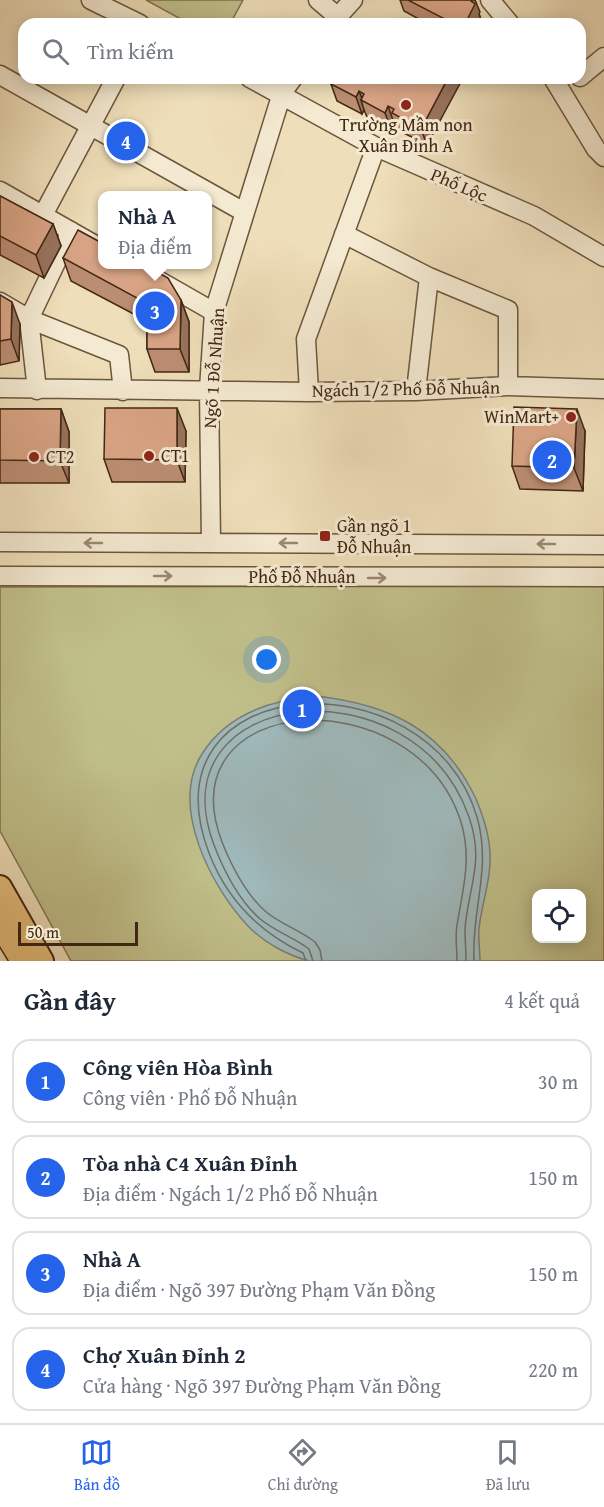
<!DOCTYPE html>
<html lang="vi">
<head>
<meta charset="utf-8">
<style>
	:root { --surface:#fff; --page:#f2f2f3; --text:#1f2937; --muted:#747a83; --line:#e0e1e3; --accent:#2563eb }
	body { margin:0; font-family:"Gentium Book Plus",serif; background:var(--page); color:var(--text) }
	.controls { position:absolute; right:18px; bottom:18px; display:grid; overflow:hidden; border-radius:12px; box-shadow:0 3px 15px #0003 }
	.controls button { width:54px; height:54px; display:grid; place-items:center; padding:0; border:0; border-bottom:2px solid var(--line); background:var(--surface); color:var(--text); font:30px sans-serif }
	.scale { position:absolute; left:18px; bottom:15px; width:120px; box-sizing:border-box; padding-left:6px; border:3px solid #422713; border-top:0; font-size:16px; line-height:21px; white-space:nowrap; color:#422713; -webkit-text-stroke:4px #f4ead2; paint-order:stroke }
	.you { position:absolute; left:267px; top:660px; width:21px; height:21px; margin:-15px; border:4px solid #fff; border-radius:50%; background:#1a73e8; box-shadow:0 0 0 9px #1a73e833 }
	.badge { display:grid; place-items:center; width:39px; height:39px; border-radius:50%; background:var(--accent); color:#fff; font-size:20px; font-weight:700 }
	.pin { position:absolute; translate:-50% -50%; border:3px solid #fff; box-shadow:0 2px 6px #0006 }
	.popup { position:absolute; left:98px; top:191px; width:114px; height:78px; box-sizing:border-box; display:grid; place-content:center; border-radius:12px; background:var(--surface); filter:drop-shadow(0 2px 4px #0005); font-size:20px; white-space:nowrap; color:var(--muted) }
	.popup b { font-size:22px; color:var(--text) }
	.popup::after { content:''; position:absolute; left:50%; top:100%; margin-left:-12px; border:12px solid transparent; border-top-color:var(--surface) }
	.list { margin:0; padding:0; list-style:none }
	h2 { display:flex; justify-content:space-between; align-items:center; height:78px; margin:0; padding:0 24px; font-size:26px }
	h2 small { font-size:20px; font-weight:400; color:var(--muted) }
	.list li { display:grid; grid-template-columns:39px 1fr auto; gap:18px; align-items:center; box-sizing:border-box; height:84px; margin:0 12px 12px; padding:0 12px; border:2px solid var(--line); border-radius:18px }
	.list b { display:block; font-size:22px; white-space:nowrap }
	.list p { margin:0; font-size:20px; white-space:nowrap; color:var(--muted) }
	.list em { font-size:20px; font-style:normal; color:var(--muted) }
	.icon { flex:none; width:33px; height:33px; fill:none; stroke:currentColor; stroke-width:2; stroke-linecap:round; stroke-linejoin:round }
	.map { position:relative; flex:none; width:604px; height:961px; overflow:hidden }
	.search { position:absolute; background:var(--surface); box-shadow:0 3px 15px #0003; left:18px; right:18px; top:18px; height:66px; display:flex; align-items:center; gap:15px; box-sizing:border-box; padding:0 21px; border-radius:18px; color:var(--muted); font-size:22px }
	.sheet { height:462px; background:var(--surface) }
	nav { display:flex; justify-content:space-around; align-items:center; box-sizing:border-box; height:84px; border-top:2px solid var(--line); background:var(--surface); font-size:16px; color:var(--muted) }
	nav a { display:grid; justify-items:center; gap:3px }
	nav .on { color:var(--accent) }
	.map>svg:first-child { display:block }
	.green { fill:#c0bf8a; stroke:#81734e; stroke-width:1.5; fill-rule:evenodd }
	.water { fill:#9fb9bb; stroke:#7a7f78; stroke-width:1.5 }
	.lines { fill:none; stroke-linecap:round; stroke-linejoin:round }
	.shore { stroke:#707067; stroke-width:1.5 }
	.minor-casing { stroke:#6d553c; stroke-width:21 }
	.major-casing { stroke:#422713; stroke-width:26 }
	.highway-casing { stroke:#422713; stroke-width:30 }
	.minor { stroke:#f4ead2; stroke-width:18 }
	.major { stroke:#e7bf7c; stroke-width:22 }
	.highway { stroke:#e7bf7c; stroke-width:27 }
	.wall { fill:#bb8d72; stroke:#422713; stroke-width:1.5 }
	.shaded-wall { fill:#98735d; stroke:#422713; stroke-width:1.5 }
	.building { fill:#d9a485; stroke:#422713; stroke-width:1.5 }
	.oneway { stroke:#9b8872 }
	.poi-dot { fill:#8f2418; stroke:#f4ead2; stroke-width:2 }
	.labels { text-anchor:middle; stroke-width:6; stroke-linejoin:round; paint-order:stroke }
	.poi-label { font-size:18px; fill:#422713; stroke:#f4ead2; text-anchor:start }
	.street-label { font-size:18px; fill:#422713; stroke:#f4ead2 }
</style>
</head>
<body>
<div class="map">
<svg width="604" height="961" viewBox="0 0 604 961">
	<rect width="100%" height="100%" fill="#eedeb9"/>
	<filter id="stains"><feTurbulence type="fractalNoise" baseFrequency=".00333" numOctaves="4"/><feColorMatrix values="0 0 0 0 .2 0 0 0 0 .09 0 0 0 0 .02 0 0 0 .5 -.17"/></filter>
	<radialGradient id="worn" r=".72"><stop offset=".6" stop-color="#630" stop-opacity="0"/><stop offset="1" stop-color="#630" stop-opacity=".3"/></radialGradient>
	<!-- green -->
	<path class="green" d="M146,0h97l-13,24h-40z
		M604,586v375h-533l-71,-130v-244zM536,894h46v44h-46z"/>
	<!-- water -->
	<path class="water" d="M315,696c74,8 128,33 161,103 8,19 15,42 14,62 0,23 -9,45 -11,68 -1,10 1,22 1,32h-170c-22,-5 -47,-19 -63,-36 -36,-39 -78,-119 -45,-171 25,-40 69,-54 113,-58z"/>
	<g class="lines">
		<!-- shore -->
		<path class="shore" d="M306,961l-3,-8c-44,-21 -76,-53 -94,-100 -70,-184 220,-200 268,-36 15,53 -6,92 -3,144
			M313,961l-4,-12c-16,-12 -35,-18 -50,-31 -21,-19 -35,-47 -45,-73 -60,-159 200,-186 255,-28 16,46 -1,70 -4,112 0,11 1,22 1,32
			M322,961l-2,-11 -5,-8c-15,-12 -35,-18 -50,-31 -20,-18 -33,-44 -43,-69 -57,-152 193,-165 239,-20 11,36 2,67 -4,103 -2,11 0,24 0,36"/>
		<!-- minor casing -->
		<g class="minor-casing">
			<path id="minor" d="M91,0l49,24
				M318,0l20,17
				M490,0l20,24
				M331,24l22,-24
				M0,75l244,137
				M580,77l24,-20
				M250,78l126,69 158,69 70,41
				M553,78l43,71 8,8
				M0,191l102,58
				M43,215l73,-137
				M344,234l85,43 79,33v76
				M130,264l84,48
				M0,302l29,17 90,36 4,36
				M0,388l309,4 107,-1 92,-5 96,3
				M37,390l-8,-71 42,-88
				M416,391l13,-114
				M309,392l-3,-53 70,-192
				M0,542l604,3
				M211,543l-2,-154 5,-77 68,-219 11,-15
				M0,576l604,1"/>
		</g>
		<!-- major casing -->
		<g class="major-casing">
			<path id="major" d="M0,887l42,74"/>
		</g>
		<!-- highway casing -->
		<g class="highway-casing">
			<path id="highway" d="M0,920l25,41"/>
		</g>
		<!-- minor -->
		<use href="#minor" class="minor"/>
		<!-- major -->
		<use href="#major" class="major"/>
		<!-- highway -->
		<use href="#highway" class="highway"/>
	</g>
	<!-- wall -->
	<path class="wall" d="M400,0h75l6,20 -2,4h-51l-24,-13z
		M330,78h70l10,5 17,62 -29,-15 -3,-7h-1l-3,6 -24,-12 -3,-7 -2,4 -25,-13 -6,-17v-1z
		M0,196l53,28 8,22 -17,32 -44,-23z
		M63,258l118,42 8,22v50h-34l-8,-23v-28l-76,-40z
		M0,295l20,29 -1,37 -19,4z
		M0,409h61l8,23v51h-69z
		M186,431l-1,51h-73l-8,-23z
		M585,431l-2,60 -63,-2 -8,-23z"/>
	<!-- shaded-wall -->
	<path class="shaded-wall" d="M471,0h4l5,12 -1,2 2,6 -2,4h-14z
		M448,78h15l-36,67 -6,-16z
		M359,91l4,10 -2,-1 3,10 -2,4 -6,-17z
		M388,106l6,17 -3,6 -6,-16z
		M53,224l8,22 -17,32 -8,-23z
		M181,300l8,22v50l-9,-23z
		M12,302l8,22 -1,37 -8,-22z
		M177,408l9,23 -1,51 -8,-22z
		M61,409l8,23v51l-9,-22z
		M577,409l8,22 -2,60 -9,-23z"/>
	<!-- building -->
	<path class="building" d="M408,0h63v1l4,3 -10,20h-24l2,-6z
		M334,78h66l10,5 2,-5h36l-27,51 -29,-16 2,-4 -6,-3 -3,7 -24,-13 3,-6 -5,-3 -3,6 -25,-13z
		M0,196l53,28 -17,31 -36,-19z
		M78,230l24,13v21h41l25,14 13,22 -1,49h-33v-42l-8,-8 -76,-41z
		M0,295l12,7 -1,37 -11,2z
		M514,407l63,2 -3,59 -62,-2z
		M105,408h72v52l-73,-1z
		M0,409h61l-1,52 -60,-1z"/>
	<!-- one-way arrows -->
	<defs><path id="oneway-shaft" d="M-6 0H5M1.5-3L5.5 0L1.5 3" fill="none" stroke-width="1.6" stroke-linecap="round" stroke-linejoin="round" transform="scale(1.5)"/></defs>
	<g class="oneway">
		<use href="#oneway-shaft" transform="translate(93 543) rotate(-180)"/>
		<use href="#oneway-shaft" transform="translate(288 543) rotate(-180)"/>
		<use href="#oneway-shaft" transform="translate(546 544) rotate(-180)"/>
		<use href="#oneway-shaft" transform="translate(163 576)"/>
		<use href="#oneway-shaft" transform="translate(377 578)"/>
	</g>
	<!-- markers -->
	<g class="poi-dot">
		<circle cx="406" cy="105" r="6"/>
		<circle cx="571" cy="417" r="6"/>
		<circle cx="149" cy="456" r="6"/>
		<circle cx="34" cy="457" r="6"/>
		<rect x="319" y="530" width="12" height="12" rx="3"/>
	</g>
	<g class="labels">
		<!-- poi labels -->
		<g class="poi-label">
			<text x="406" y="131" text-anchor="middle">Trường Mầm non<tspan x="406" dy="21">Xuân Đỉnh A</tspan></text>
			<text x="559" y="423" text-anchor="end">WinMart+</text>
			<text x="161" y="462">CT1</text>
			<text x="46" y="463">CT2</text>
			<text x="337" y="532">Gần ngõ 1<tspan x="337" dy="21">Đỗ Nhuận</tspan></text>
		</g>
		<!-- street labels -->
		<g class="street-label">
			<text transform="translate(459 185) rotate(23)" y="6">Phố Lộc</text>
			<text transform="translate(214 368) rotate(-86)" y="6">Ngõ 1 Đỗ Nhuận</text>
			<text transform="translate(406 389) rotate(-1)" y="6">Ngách 1/2 Phố Đỗ Nhuận</text>
			<text x="302" y="583">Phố Đỗ Nhuận</text>
		</g>
	</g>
	<rect width="100%" height="100%" filter="url(#stains)"/>
	<rect width="100%" height="100%" fill="url(#worn)"/>
</svg>
<div class="controls">
<button><svg class="icon" aria-label="locate" viewBox="0 0 24 24"><circle cx="12" cy="12" r="6"/><path d="M12 2v4M12 18v4M2 12h4M18 12h4"/></svg></button>
</div>
<div class="scale">50 m</div>
<div class="you"></div>
<div class="pin badge" style="left:302px;top:709px">1</div>
<div class="pin badge" style="left:552px;top:460px">2</div>
<div class="pin badge" style="left:155px;top:311px">3</div>
<div class="popup"><b>Nhà A</b>Địa điểm</div>
<div class="pin badge" style="left:126px;top:141px">4</div>
<div class="search"><svg class="icon" aria-label="search" viewBox="0 0 24 24"><circle cx="10" cy="10" r="6"/><path d="M15 15l6 6"/></svg>Tìm kiếm</div>
</div>
<section class="sheet">
<h2>Gần đây<small>4 kết quả</small></h2>
<ul class="list">
<li><span class="badge">1</span><div><b>Công viên Hòa Bình</b><p>Công viên · Phố Đỗ Nhuận</p></div><em>30 m</em></li>
<li><span class="badge">2</span><div><b>Tòa nhà C4 Xuân Đỉnh</b><p>Địa điểm · Ngách 1/2 Phố Đỗ Nhuận</p></div><em>150 m</em></li>
<li><span class="badge">3</span><div><b>Nhà A</b><p>Địa điểm · Ngõ 397 Đường Phạm Văn Đồng</p></div><em>150 m</em></li>
<li><span class="badge">4</span><div><b>Chợ Xuân Đỉnh 2</b><p>Cửa hàng · Ngõ 397 Đường Phạm Văn Đồng</p></div><em>220 m</em></li>
</ul>
</section>
<nav>
<a class="on"><svg class="icon" aria-label="map" viewBox="0 0 24 24"><path d="M3 6l6-2 6 2 6-2v14l-6 2-6-2-6 2zM9 4v14M15 6v14"/></svg>Bản đồ</a>
<a><svg class="icon" aria-label="directions" viewBox="0 0 24 24"><path d="M12 3l9 9-9 9-9-9zM9 14v-3h6M13 9l2 2-2 2"/></svg>Chỉ đường</a>
<a><svg class="icon" aria-label="saved" viewBox="0 0 24 24"><path d="M7 4h10v16l-5-4-5 4z"/></svg>Đã lưu</a>
</nav>
</body>
</html>
